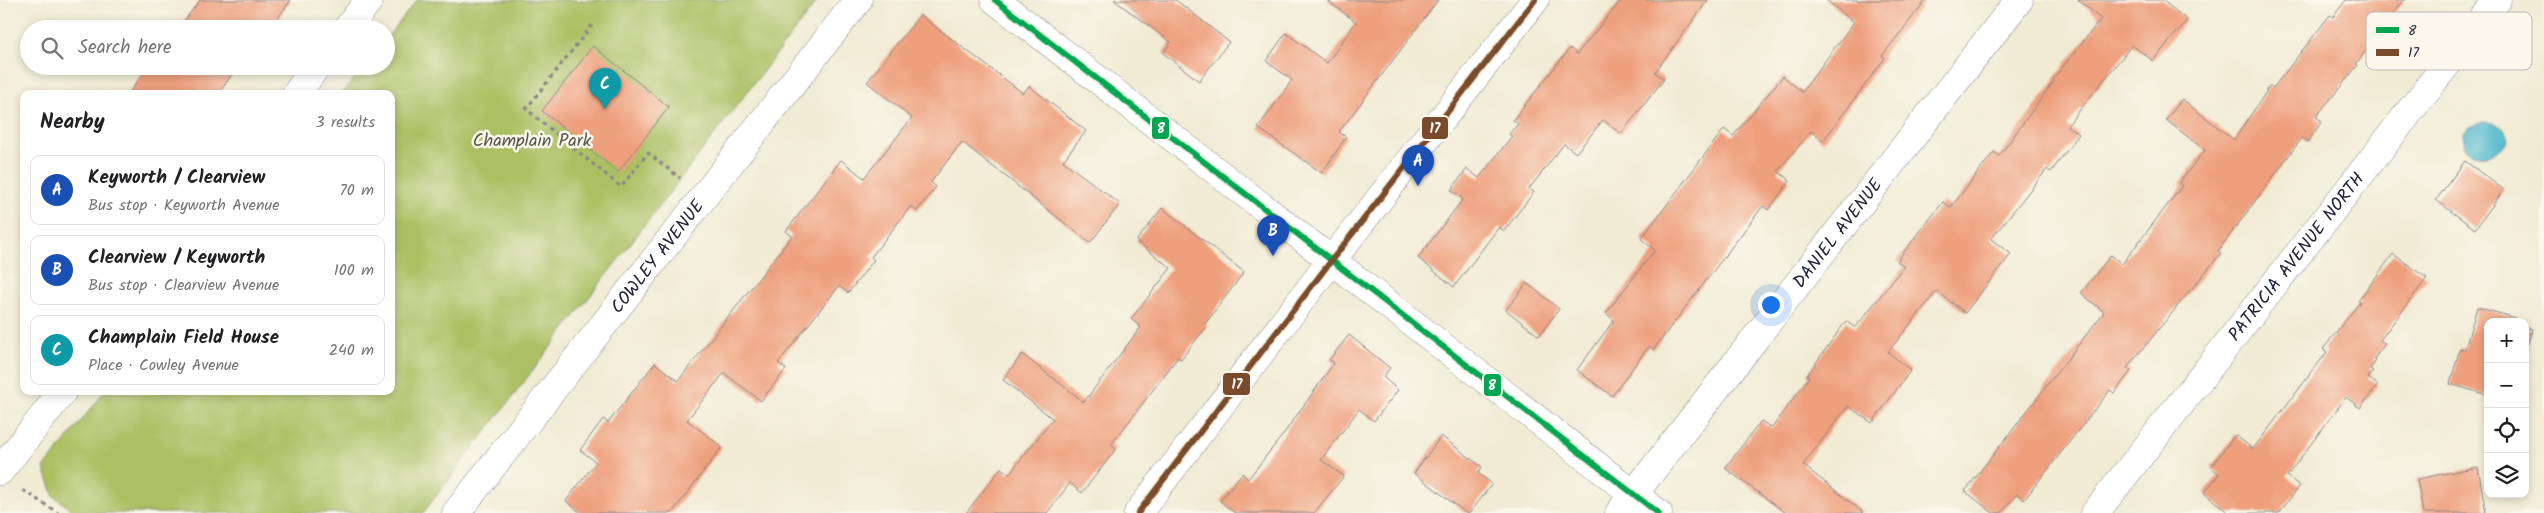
<!DOCTYPE html>
<html lang="en">
<head>
<meta charset="utf-8">
<style>
	:root { --surface:#fff; --page:#f6f6f6; --text:#202124; --muted:#757577; --line:#e0e0e0; --accent:#b5179e }
	body { margin:0; font-family:Kalam,sans-serif; background:var(--page); color:var(--text) }
	.controls { position:absolute; right:15px; bottom:15px; display:grid; overflow:hidden; border-radius:10px; box-shadow:0 2px 8px #0003 }
	.controls button { width:45px; height:45px; display:grid; place-items:center; padding:0; border:0; border-bottom:1px solid var(--line); background:var(--surface); color:var(--text); font:25px sans-serif }
	.you { position:absolute; left:1770px; top:304px; width:18px; height:18px; margin:-12px; border:4px solid #fff; border-radius:50%; background:#1a73e8; box-shadow:0 0 0 8px #1a73e833 }
	.badge { display:grid; place-items:center; width:32px; height:32px; border-radius:50%; background:var(--accent); color:#fff; font-size:16px; font-weight:700 }
	.pin { position:absolute; translate:-50% -41px; filter:drop-shadow(0 1px 2px #0008) }
	.pin::after { content:''; position:absolute; top:26px; width:18px; height:15px; background:inherit; clip-path:polygon(0 0,100% 0,50% 100%) }
	.list { margin:0; padding:0; list-style:none }
	h2 { display:flex; justify-content:space-between; align-items:center; height:65px; margin:0; padding:0 20px; font-size:21px }
	h2 small { font-size:16px; font-weight:400; color:var(--muted) }
	.list li { display:grid; grid-template-columns:32px 1fr auto; gap:15px; align-items:center; box-sizing:border-box; height:70px; margin:0 10px 10px; padding:0 10px; border:1px solid var(--line); border-radius:10px }
	.list b { display:block; font-size:19px; white-space:nowrap }
	.list p { margin:0; font-size:16px; white-space:nowrap; color:var(--muted) }
	.list em { font-size:16px; font-style:normal; color:var(--muted) }
	.icon { flex:none; width:28px; height:28px; fill:none; stroke:currentColor; stroke-width:2; stroke-linecap:round; stroke-linejoin:round }
	.map { position:relative; flex:none; width:2544px; height:513px; overflow:hidden }
	.search { position:absolute; background:var(--surface); box-shadow:0 2px 8px #0003; left:20px; top:20px; width:375px; height:55px; display:flex; align-items:center; gap:12px; box-sizing:border-box; padding:0 18px; border-radius:28px; color:var(--muted); font-size:19px }
	.panel { position:absolute; background:var(--surface); box-shadow:0 2px 8px #0003; left:20px; top:90px; width:375px; height:305px; border-radius:10px }
	.map>svg:first-child { display:block }
	.green { fill:#abc064; stroke:#667150 }
	.water { fill:#4eb8cb; stroke:#386d83 }
	.building { fill:#ee9f7b }
	.lines { fill:none; stroke-linecap:round; stroke-linejoin:round }
	.minor-casing { stroke:#8a8688; stroke-width:29 }
	.path { stroke:#8a8688; stroke-width:3; stroke-dasharray:4 4; stroke-linecap:butt }
	.minor { stroke:#fff; stroke-width:28 }
	.bus-1-casing { stroke:#fbf7ec; stroke-width:10 }
	.bus-2-casing { stroke:#fbf7ec; stroke-width:10 }
	.bus-1 { stroke:#00a651; stroke-width:6 }
	.bus-2 { stroke:#7a4b2a; stroke-width:6 }
	.labels { text-anchor:middle; stroke-width:5; stroke-linejoin:round; paint-order:stroke }
	.park-label { font-size:18px; fill:#525949; stroke:#fbf7ec }
	.street-label { font-size:18px; fill:#22223b; stroke:#fbf7ec }
	.key { fill:#fbf7ec; stroke:#bab7b7; stroke-width:1 }
	.key-label { font-size:14px; fill:#22223b }
	.line-badge { stroke:#fbf7ec; stroke-width:2 }
	.badge-label { font-size:14px; text-anchor:middle; font-weight:bold; fill:#fff }
</style>
</head>
<body>
<div class="map">
<svg width="2544" height="513" viewBox="0 0 2544 513">
	<rect width="100%" height="100%" fill="#fbf7ec"/>
	<filter id="ink" filterUnits="userSpaceOnUse"><feTurbulence type="fractalNoise" baseFrequency=".02" numOctaves="2"/><feDisplacementMap in="SourceGraphic" scale="10" xChannelSelector="R" yChannelSelector="G"/><feConvolveMatrix kernelMatrix="1 2 1 2 8 2 1 2 1" color-interpolation-filters="sRGB"/></filter>
	<filter id="wash" filterUnits="userSpaceOnUse"><feTurbulence type="fractalNoise" baseFrequency=".0096" numOctaves="4" result="noise"/><feDisplacementMap in="SourceGraphic" scale="20" xChannelSelector="R" yChannelSelector="G"/><feGaussianBlur stdDeviation="1.12" result="paint"/><feColorMatrix in="noise" values="0 0 0 0 0 0 0 0 0 0 0 0 0 0 0 0 0 1.4 0 .05"/><feComposite in="paint" operator="in"/></filter>
	<g filter="url(#wash)">
		<rect width="100%" height="100%" fill="#f1ebd4"/>
		<!-- green -->
		<path class="green" d="M417,0h401l-395,513h-348l-21,-17 -10,-28 61,-77h286v-297h-49l22,-28h22v-27z"/>
		<!-- water -->
		<path class="water" d="M2483,122c14,0 23,5 26,18 -10,14 -30,21 -44,9l-2,-15 7,-7z"/>
		<g id="blocks">
			<!-- building -->
			<path class="building" d="M200,0h91l-21,29h-92z
				M1114,0h62l53,42 -30,39 -36,-28 8,-11z
				M1327,0h111l-99,132 7,5 -24,36 -64,-45 34,-48 -26,-19 20,-28 41,30 29,-41z
				M1621,0h87l-53,72 9,7 -43,55 -18,-14 -27,33 -12,-9 -35,45 5,3 -30,39 -5,-4 -45,60 -36,-29 45,-59 -12,-9 16,-21 12,9 33,-42 -3,-2 9,-10 -5,-4 57,-72 7,6z
				M1826,0h100l-44,56 3,2 -62,83 -12,-10 -33,40 12,10 -22,29 -5,-4 -110,144 -4,-4 -37,50 -35,-26 37,-50 -8,-7 49,-63 -14,-11 83,-110 9,7 50,-60 19,16 52,-70z
				M2078,0h84l25,20 -34,41 -21,-16 -65,81 12,8 -28,38 -4,-3 -56,70 20,15 -46,59 -28,-22 -49,61 23,18 -39,53 -24,-17 -45,59 61,48h-78l-61,-45 36,-47 11,7 37,-51 -2,-2 39,-54 9,7 49,-62 -7,-5 46,-59 8,5 43,-55 5,4 55,-75 -1,-2 48,-60z
				M2346,0h58l-48,64 2,1 -42,52 6,4 -14,21 -6,-4 -84,113 3,2 -94,115 4,3 -17,22 -4,-3 -86,110 -7,-6 -16,19h-8l-28,-22 139,-179 -23,-19 30,-38 11,9 60,-78 -3,-3 26,-33 -39,-30 16,-21 52,41 36,-54 3,2 57,-73 3,2z
				M920,15l103,78 6,-7 57,45 -23,30 57,43 -30,39 -128,-101 -31,40 5,5 -19,24 -6,-5 -40,51 3,3 -26,33 -9,-7 -61,77 8,6 -25,32 -37,-28 -37,47 35,27 -50,66h-91l-15,-12 30,-39 -16,-12 23,-31 5,4 47,-60 23,18 114,-145 -6,-5 55,-71 23,18 48,-60 -45,-36z
				M593,46l76,61 -51,65 -76,-61z
				M149,66h89l-20,28h-90z
				M2465,161l39,29 -29,39 -39,-29z
				M1162,208l82,64 -39,52 2,2 -26,33 -3,-2 -67,88 5,4 -34,44 -12,-10 -23,30h-81l35,-45 8,6 44,-55 -50,-39 19,-26 62,48 57,-75 -10,-8 40,-51 -35,-27z
				M2393,254l34,24 -47,62 5,4 -11,15 2,2 -6,8 3,2 -5,7 10,7 -18,23 -14,-11 -59,79 13,10 -21,27h-50l-25,-20 15,-19 -8,-7 24,-32 18,14 74,-97 -4,-3 37,-47 -2,-1z
				M1527,283l32,26 -20,27 -33,-26z
				M2477,307l38,11 -1,4h-26v73l-38,-11 10,-36 5,1z
				M2525,327l7,2 -7,25z
				M1349,335l41,33 -7,9 15,13 -24,31 -15,-12 -38,51 23,16 -30,37h-79l-15,-12 22,-28 6,6 34,-43 52,-73 -5,-3z
				M1441,436l41,31 -4,6 14,11 -22,29h-4l-52,-40z
				M2478,467l8,46h-63l-6,-34z"/>
		</g>
	</g>
	<g filter="url(#ink)">
		<use href="#blocks" fill-opacity="0" stroke="#8a8688" stroke-width="1"/>
		<g class="lines">
			<!-- minor casing -->
			<g class="minor-casing">
				<g id="minor">
					<path d="M995,0l663,513"/>
					<path d="M347,29l22,-29"/>
					<path d="M296,94l21,-28"/>
					<path d="M0,471l63,-80"/>
					<path id="s1" d="M456,513l402,-513"/>
					<path d="M1138,513l193,-252 204,-261"/>
					<path id="s2" d="M1619,513l400,-513"/>
					<path id="s3" d="M2095,513l402,-513"/>
				</g>
			</g>
			<!-- path -->
			<path class="path" d="M592,25l-66,84 95,78 27,-34 32,25
				M23,490l35,23"/>
			<!-- minor -->
			<use href="#minor" class="minor"/>
			<!-- bus-1 casing -->
			<g class="bus-1-casing">
				<path id="bus-1" d="M995,0l663,513"/>
			</g>
			<!-- bus-2 casing -->
			<g class="bus-2-casing">
				<path id="bus-2" d="M1138,513l193,-252 204,-261"/>
			</g>
			<!-- bus-1 -->
			<use href="#bus-1" class="bus-1"/>
			<!-- bus-2 -->
			<use href="#bus-2" class="bus-2"/>
		</g>
	</g>
	<g class="labels">
		<!-- park labels -->
		<g class="park-label">
			<text x="532" y="146">Champlain Park</text>
		</g>
		<!-- street labels -->
		<g class="street-label">
			<text dy="6" stroke="none"><textPath href="#s2" startOffset="355">DANIEL AVENUE</textPath></text>
			<text dy="6" stroke="none"><textPath href="#s1" startOffset="326">COWLEY AVENUE</textPath></text>
			<text dy="6" stroke="none"><textPath href="#s3" startOffset="326">PATRICIA AVENUE NORTH</textPath></text>
		</g>
	</g>
	<!-- legend -->
	<rect x="2366" y="12" width="166" height="58" rx="8" class="key"/>
	<rect x="2376" y="27" width="23" height="6" fill="#00a651"/>
	<rect x="2376" y="49" width="23" height="7" fill="#7a4b2a"/>
	<g class="key-label">
		<text x="2408" y="35">8</text>
		<text x="2408" y="57">17</text>
	</g>
	<g class="line-badge">
		<rect x="1421" y="116" width="28" height="24" rx="5" fill="#7a4b2a"/>
		<rect x="1151" y="116" width="19" height="24" rx="5" fill="#00a651"/>
		<rect x="1222" y="372" width="29" height="24" rx="5" fill="#7a4b2a"/>
		<rect x="1483" y="373" width="19" height="24" rx="5" fill="#00a651"/>
	</g>
	<g class="badge-label">
		<text x="1435" y="133">17</text>
		<text x="1161" y="133">8</text>
		<text x="1237" y="389">17</text>
		<text x="1492" y="390">8</text>
	</g>
</svg>
<div class="controls">
<button>+</button>
<button>−</button>
<button><svg class="icon" aria-label="locate" viewBox="0 0 24 24"><circle cx="12" cy="12" r="6"/><path d="M12 2v4M12 18v4M2 12h4M18 12h4"/></svg></button>
<button><svg class="icon" aria-label="layers" viewBox="0 0 24 24"><path d="M12 4l9 5-9 5-9-5zM3 14l9 5 9-5"/></svg></button>
</div>
<div class="you"></div>
<div class="pin badge" style="left:1418px;top:186px;background:#1a4fb4">A</div>
<div class="pin badge" style="left:1273px;top:256px;background:#1a4fb4">B</div>
<div class="pin badge" style="left:605px;top:109px;background:#0f9aa8">C</div>
<div class="search"><svg class="icon" aria-label="search" viewBox="0 0 24 24"><circle cx="10" cy="10" r="6"/><path d="M15 15l6 6"/></svg>Search here</div>
<section class="panel">
<h2>Nearby<small>3 results</small></h2>
<ul class="list">
<li><span class="badge" style="background:#1a4fb4">A</span><div><b>Keyworth / Clearview</b><p>Bus stop · Keyworth Avenue</p></div><em>70 m</em></li>
<li><span class="badge" style="background:#1a4fb4">B</span><div><b>Clearview / Keyworth</b><p>Bus stop · Clearview Avenue</p></div><em>100 m</em></li>
<li><span class="badge" style="background:#0f9aa8">C</span><div><b>Champlain Field House</b><p>Place · Cowley Avenue</p></div><em>240 m</em></li>
</ul>
</section>
</div>
</body>
</html>
